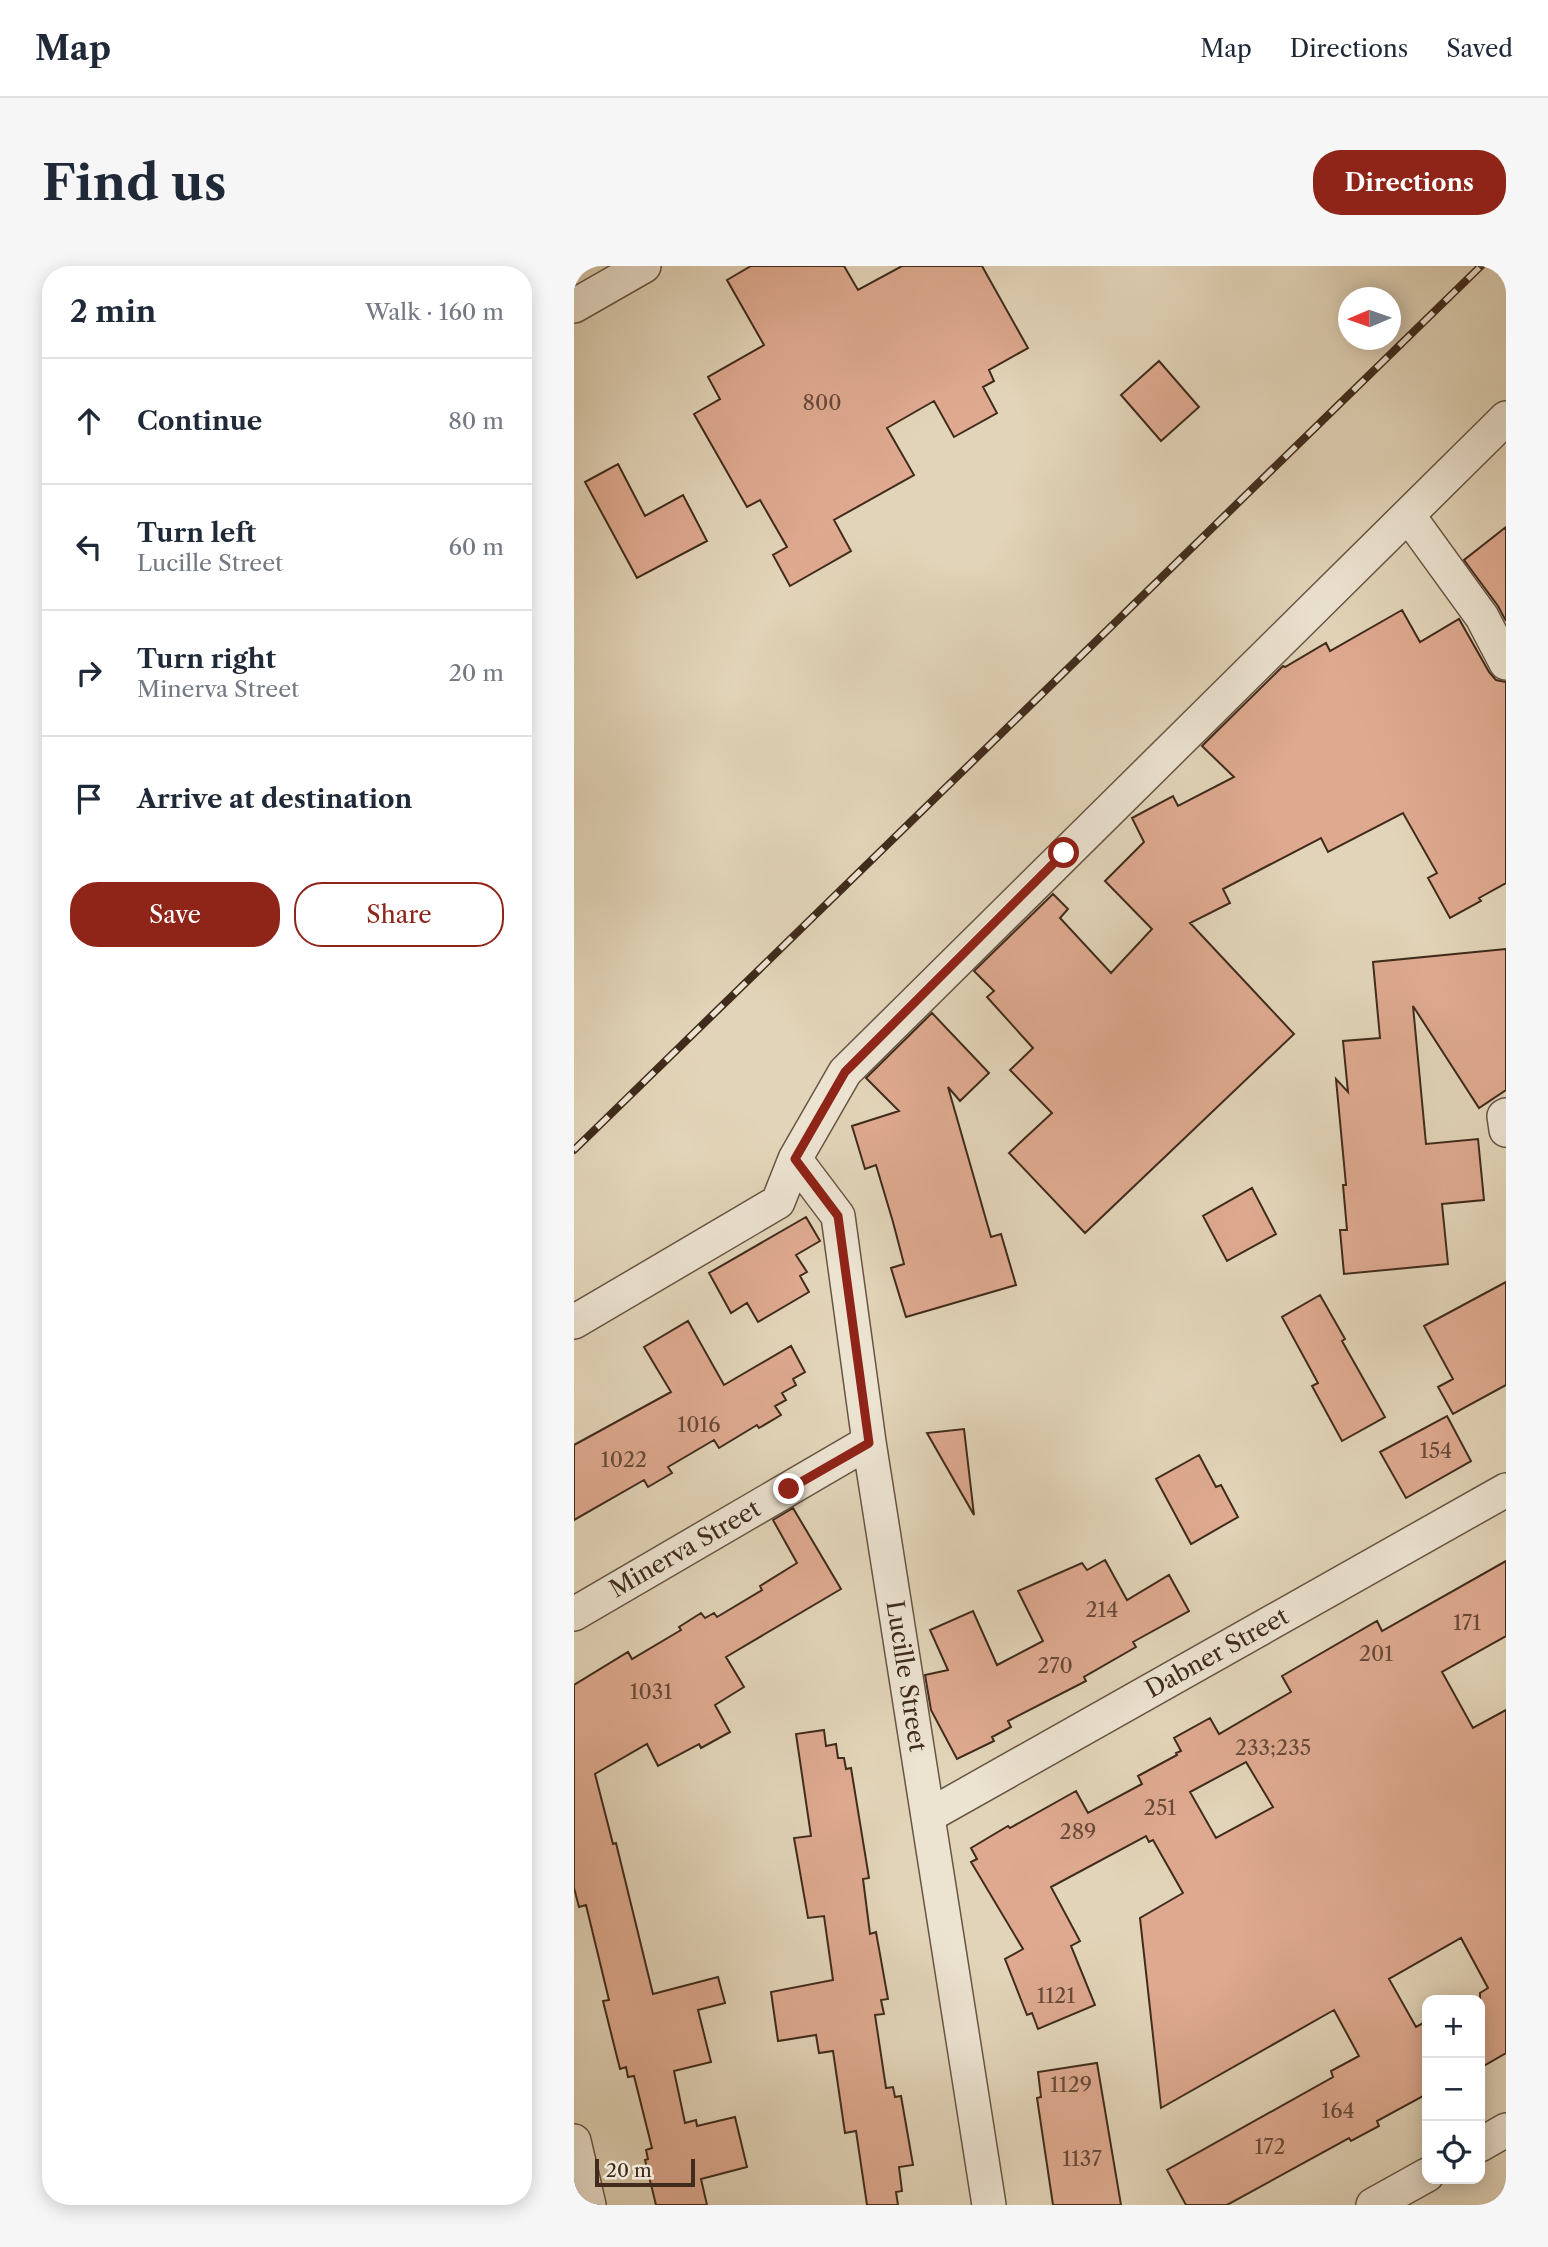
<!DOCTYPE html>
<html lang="en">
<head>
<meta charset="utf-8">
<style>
	:root { --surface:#fff; --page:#f6f6f7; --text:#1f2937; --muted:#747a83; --line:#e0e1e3; --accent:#8f2418 }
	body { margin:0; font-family:"Libre Caslon Text",serif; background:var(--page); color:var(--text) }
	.controls { position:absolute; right:21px; bottom:21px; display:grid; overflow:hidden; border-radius:14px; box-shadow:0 4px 18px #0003 }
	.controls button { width:63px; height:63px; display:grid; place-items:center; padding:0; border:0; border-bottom:2px solid var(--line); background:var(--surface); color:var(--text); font:35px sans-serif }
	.compass { position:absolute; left:764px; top:21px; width:63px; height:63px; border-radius:50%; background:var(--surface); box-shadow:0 4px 18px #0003; rotate:268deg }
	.scale { position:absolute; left:21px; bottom:18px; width:100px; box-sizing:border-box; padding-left:7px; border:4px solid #402b1c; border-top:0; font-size:19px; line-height:24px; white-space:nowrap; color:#402b1c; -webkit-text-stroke:5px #ece3d1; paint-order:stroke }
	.stop { position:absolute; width:21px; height:21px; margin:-16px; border:5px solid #8f2418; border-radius:50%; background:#fff }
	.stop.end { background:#8f2418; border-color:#fff; box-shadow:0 2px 7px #0008 }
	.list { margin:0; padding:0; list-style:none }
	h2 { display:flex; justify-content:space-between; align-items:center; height:91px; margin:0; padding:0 28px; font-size:30px }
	h2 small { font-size:23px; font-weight:400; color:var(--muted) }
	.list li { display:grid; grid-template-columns:46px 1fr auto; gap:21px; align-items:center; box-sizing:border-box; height:126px; padding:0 28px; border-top:2px solid var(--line) }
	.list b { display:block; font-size:26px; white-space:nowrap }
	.list p { margin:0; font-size:23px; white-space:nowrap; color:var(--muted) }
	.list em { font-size:23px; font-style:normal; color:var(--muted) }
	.actions { display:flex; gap:14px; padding:21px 28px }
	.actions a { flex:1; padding:16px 0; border:2px solid var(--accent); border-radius:28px; text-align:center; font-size:24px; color:var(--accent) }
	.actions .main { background:var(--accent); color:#fff }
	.icon { flex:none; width:38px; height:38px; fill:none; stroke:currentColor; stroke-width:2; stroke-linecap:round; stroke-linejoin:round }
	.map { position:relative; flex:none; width:932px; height:1939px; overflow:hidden; border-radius:28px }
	header { display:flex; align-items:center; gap:42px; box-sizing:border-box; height:98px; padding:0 35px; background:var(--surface); border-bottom:2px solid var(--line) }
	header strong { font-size:33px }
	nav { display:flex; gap:38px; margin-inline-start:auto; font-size:24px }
	.intro { display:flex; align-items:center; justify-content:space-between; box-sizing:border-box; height:168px; padding:0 42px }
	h1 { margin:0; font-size:49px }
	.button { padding:18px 32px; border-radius:28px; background:var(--accent); color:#fff; font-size:24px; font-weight:700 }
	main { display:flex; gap:42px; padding:0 42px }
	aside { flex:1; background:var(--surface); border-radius:28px; box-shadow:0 4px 18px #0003 }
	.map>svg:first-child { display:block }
	.building { fill:#dea98f; stroke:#402b1c; stroke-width:2; fill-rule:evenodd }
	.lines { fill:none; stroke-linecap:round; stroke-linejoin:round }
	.street-casing { stroke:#685543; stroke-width:36 }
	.street { stroke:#ece3d1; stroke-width:33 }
	.rail-casing { stroke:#402b1c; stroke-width:8 }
	.rail { stroke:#ece3d1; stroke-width:5; stroke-dasharray:16; stroke-linecap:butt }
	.route { stroke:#8f2418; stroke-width:9 }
	.labels { text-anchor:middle; stroke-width:5; stroke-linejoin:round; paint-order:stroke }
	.number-label { font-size:21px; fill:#684a39 }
	.street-label { font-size:24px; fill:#402b1c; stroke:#ece3d1 }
</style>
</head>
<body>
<header>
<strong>Map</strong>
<nav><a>Map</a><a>Directions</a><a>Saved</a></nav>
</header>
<div class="intro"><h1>Find us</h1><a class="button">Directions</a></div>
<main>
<aside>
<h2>2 min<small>Walk · 160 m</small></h2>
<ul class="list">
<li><svg class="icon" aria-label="ahead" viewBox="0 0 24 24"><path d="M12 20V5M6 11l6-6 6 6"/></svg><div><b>Continue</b></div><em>80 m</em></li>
<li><svg class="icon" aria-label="left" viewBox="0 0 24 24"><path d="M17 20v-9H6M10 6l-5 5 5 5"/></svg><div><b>Turn left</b><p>Lucille Street</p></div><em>60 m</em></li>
<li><svg class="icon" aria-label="right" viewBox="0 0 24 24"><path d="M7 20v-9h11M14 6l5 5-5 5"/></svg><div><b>Turn right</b><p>Minerva Street</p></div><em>20 m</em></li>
<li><svg class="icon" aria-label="arrive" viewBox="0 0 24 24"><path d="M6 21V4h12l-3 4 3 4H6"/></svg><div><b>Arrive at destination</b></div></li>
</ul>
<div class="actions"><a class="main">Save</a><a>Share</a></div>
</aside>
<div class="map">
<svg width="932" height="1939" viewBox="0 0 932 1939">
	<rect width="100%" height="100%" fill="#e2d4b8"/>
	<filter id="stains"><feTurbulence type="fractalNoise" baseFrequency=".00286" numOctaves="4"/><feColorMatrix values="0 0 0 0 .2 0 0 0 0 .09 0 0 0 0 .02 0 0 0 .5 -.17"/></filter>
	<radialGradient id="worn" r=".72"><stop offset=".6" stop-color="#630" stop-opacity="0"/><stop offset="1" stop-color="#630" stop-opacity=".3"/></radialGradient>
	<!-- building -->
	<path class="building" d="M177,0h93l14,24 44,-24h80l46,82 -39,22 5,11 -11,6 14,26 -43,24 -20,-36 -47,27 27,47 -80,45 17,31 -61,35 -17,-31 14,-8 -27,-47 -13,7 -53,-93 26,-15 -12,-22 56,-32 -37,-65z
		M585,95l40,46 -38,34 -40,-46z
		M44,198l27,52 38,-21 24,46 -70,37 -52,-96z
		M932,261v94l-8,-15 -34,-46z
		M828,344l18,32 39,-23 30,53 7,8 10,2v201l-27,15 2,3 -31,17 -22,-40 9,-5 -34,-60 -75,39 -7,-14 -98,51 7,14 -40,20 104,111 -209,199 -76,-80 43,-40 -42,-43 23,-22 -46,-51 7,-6 -20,-20 79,-77 15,15 -8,9 51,55 41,-44 -47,-48 39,-39 -12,-24 41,-22 5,10 56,-29 -32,-31 9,-9 72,-71 2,1 41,-24 4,8z
		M932,683v141l-27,18 -66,-102 13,138 52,-5 6,61 -42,4 6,60 -104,10 -4,-44h7l-4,-45h3l-10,-106 12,13 -5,-51 37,-3 -7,-76z
		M358,747l57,60 -29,28 -12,-14 43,150 10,-3 15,51 -110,32 -15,-49 13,-4 -11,-42 -17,-57 -11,4 -13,-43 47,-15 -33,-33z
		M678,922l24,46 -49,27 -24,-45z
		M232,951l14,24 -24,14 11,17 -7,4 9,16 -51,30 -11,-19 -16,10 -22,-40z
		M932,1016v103l-53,29 -15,-27 15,-8 -29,-53z
		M746,1029l25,44 -3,2 43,76 -43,24 -30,-55 6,-3 -36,-66z
		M114,1055l36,64 67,-39 14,26 -12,7 3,6 -14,8 4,7 -11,6 6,9 -22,13 -2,-3 -38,23 -5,-8 -46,27 4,6 -24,14 -4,-7 -70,40v-75l97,-53 -27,-45z
		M873,1150l24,45 -65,37 -26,-46z
		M390,1163l10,86 -47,-82z
		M625,1189l17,32 5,-2 17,32 -47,27 -35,-65z
		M219,1242l48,81 -115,68 18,30 -29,18 15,27 -29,16 -2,-4 -41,22 -11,-22 -52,30 18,70 3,-1 37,151 65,-17 7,26 -27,7 13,52 -37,9 11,52 11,-3 1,6 38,-9 12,50 -46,12 6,26h-51l-11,-45 3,-1 -2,-9 6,-2 -18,-72 -6,1 -2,-10 -6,2 -17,-68 6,-1 -23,-95 -7,2 -5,-19v-203l54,-33 4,7 49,-29 -2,-3 22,-14 4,5 9,-5 3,4 45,-27 -2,-4 37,-23 -24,-43z
		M531,1294l22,40 42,-25 20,36 -56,31 3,5 -52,30 2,4 -78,40 3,6 -19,10 2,4 -37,18 -26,-49 -6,-35 23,-5 -18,-40 43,-19 24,54 46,-24 -25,-50 64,-28 5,7z
		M932,1295v75l-64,36 31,56 33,-18v343l-26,15v-75l8,-5 -27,-50 -72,41 27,48 11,-6v73l-50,27 2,5 -28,15 -2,-3 -122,67h-41l-19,-35 166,-93 -2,-6 28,-15 -25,-46 -173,98 -21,-190 43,-25 -30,-53 -4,2 -3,-6 -95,51 29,54 -9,5 24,59 -57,24 -6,-16 -5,2 -22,-56 18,-10 -52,-87 6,-3 -6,-11 37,-22 2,2 66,-37 12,22 54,-29 -4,-8 39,-21 -1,-2 5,-2 -7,-13 36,-20 9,16 72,-42 -9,-16 95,-55 5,10zM672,1496l27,45 -57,31 -26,-46z
		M250,1464l2,16 10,-2 2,14h6l2,11 5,-1 18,110 -6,1 7,55 6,-2 12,67 -7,1 3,14 -9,1 11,73 7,-1 2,10 6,-1 12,69 -14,2 3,24 -6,1 2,13h-31l-11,-74 -11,2 -12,-82 -14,2 -3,-18 -38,6 -7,-49 62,-12 -9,-64 -16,2 -14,-80 17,-2 -15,-102z
		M523,1797l24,142h-68l-16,-107 4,-1 -3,-25z"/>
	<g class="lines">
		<!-- street casing -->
		<g class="street-casing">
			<path id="street" d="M0,40l70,-40
				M834,249l74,102 24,46
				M932,849l-2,1 2,14
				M221,893l43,57 31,226 120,763
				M0,1056l204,-120 17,-43 50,-87 661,-654
				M0,1348l295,-172
				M354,1550l578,-326
				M0,1875l15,64
				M906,1879l26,-15
				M799,1939l54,-30"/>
		</g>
		<!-- street -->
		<use href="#street" class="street"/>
		<!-- rail casing -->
		<g class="rail-casing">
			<path id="rail" d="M0,884l907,-884"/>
		</g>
		<!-- rail -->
		<use href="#rail" class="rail"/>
	</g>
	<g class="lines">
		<!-- route -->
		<path class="route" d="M215,1223l80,-46 -31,-227 -43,-57 50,-87 219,-219"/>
	</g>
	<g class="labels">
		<!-- number labels -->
		<g class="number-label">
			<text x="248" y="144">800</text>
			<text x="125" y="1166">1016</text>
			<text x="862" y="1192">154</text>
			<text x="50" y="1201">1022</text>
			<text x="528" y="1351">214</text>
			<text x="893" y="1364">171</text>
			<text x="802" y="1395">201</text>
			<text x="481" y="1407">270</text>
			<text x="77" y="1433">1031</text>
			<text x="699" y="1489">233;235</text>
			<text x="586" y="1549">251</text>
			<text x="504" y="1573">289</text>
			<text x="482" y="1737">1121</text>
			<text x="497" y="1826">1129</text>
			<text x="764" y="1852">164</text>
			<text x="696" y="1888">172</text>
			<text x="508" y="1900">1137</text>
		</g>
		<!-- street labels -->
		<g class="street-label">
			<text transform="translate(111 1283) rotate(-30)" y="8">Minerva Street</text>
			<text transform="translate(643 1387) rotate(-29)" y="8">Dabner Street</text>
			<text transform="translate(332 1410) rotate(81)" y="8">Lucille Street</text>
		</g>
	</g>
	<rect width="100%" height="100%" filter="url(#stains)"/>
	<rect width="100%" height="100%" fill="url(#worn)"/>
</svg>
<div class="controls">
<button>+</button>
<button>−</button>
<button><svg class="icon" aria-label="locate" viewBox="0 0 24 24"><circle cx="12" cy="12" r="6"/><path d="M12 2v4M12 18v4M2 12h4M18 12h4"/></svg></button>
</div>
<svg class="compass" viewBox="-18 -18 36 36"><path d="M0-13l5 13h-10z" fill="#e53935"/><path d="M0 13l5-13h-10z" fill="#747a83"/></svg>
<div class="scale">20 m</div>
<div class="stop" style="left:490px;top:587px"></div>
<div class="stop end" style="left:215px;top:1223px"></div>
</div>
</main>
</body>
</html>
